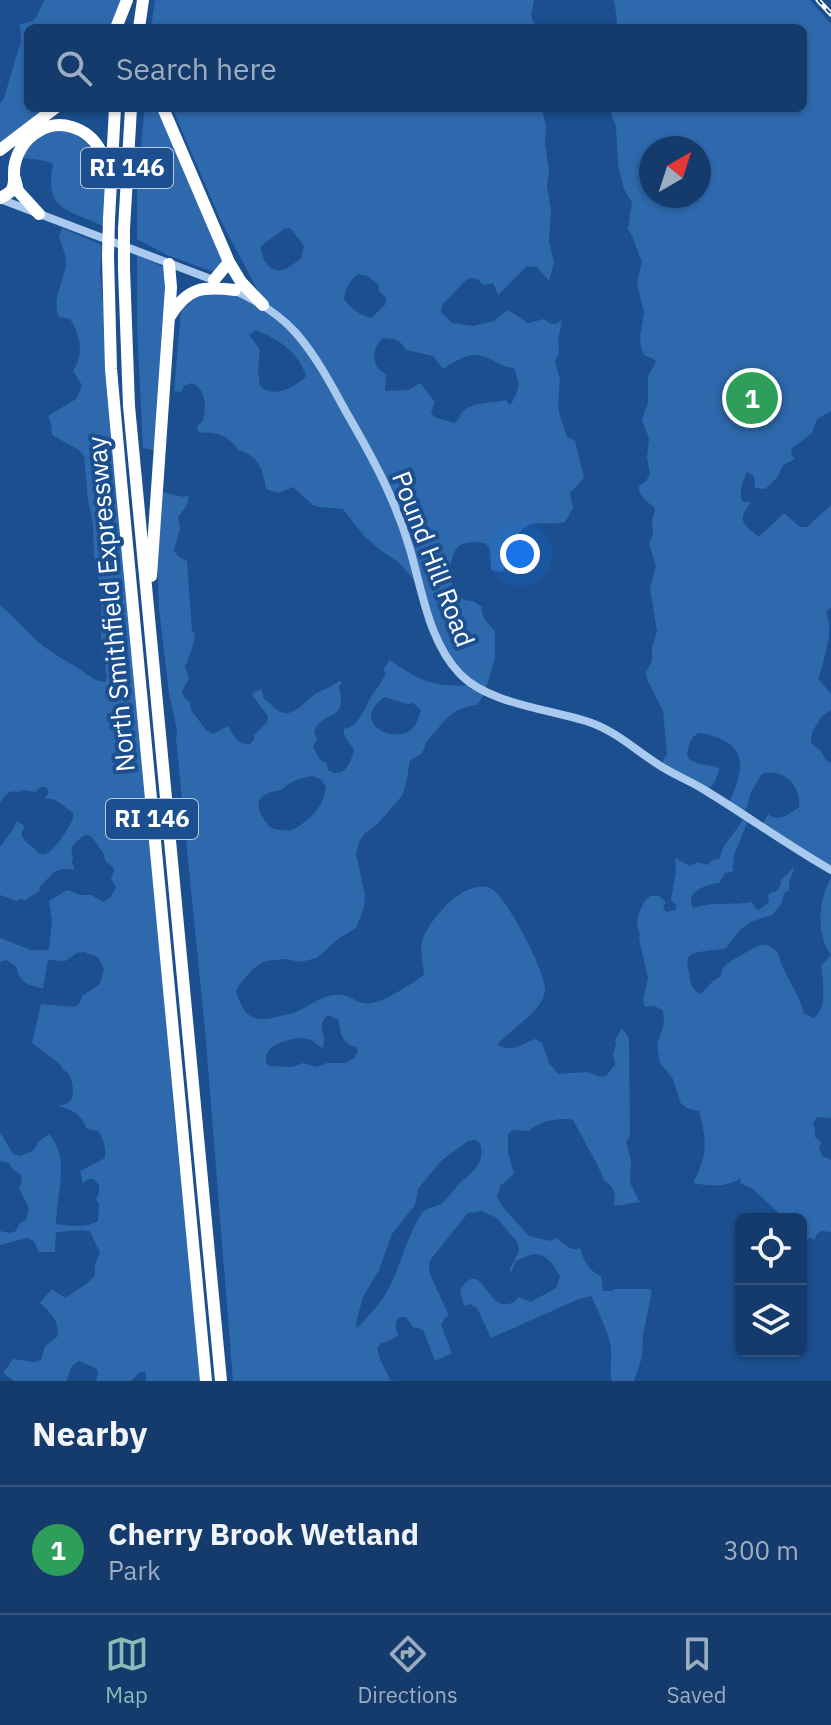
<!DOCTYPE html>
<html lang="en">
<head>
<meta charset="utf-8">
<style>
	:root { --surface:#143b6b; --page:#1d4271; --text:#f1f3f6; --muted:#9dadc1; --line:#33557e; --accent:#8bbbb9 }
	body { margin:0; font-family:"IBM Plex Sans",sans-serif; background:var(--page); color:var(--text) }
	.controls { position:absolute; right:24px; bottom:24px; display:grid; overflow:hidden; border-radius:12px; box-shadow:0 2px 6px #0004 }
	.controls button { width:72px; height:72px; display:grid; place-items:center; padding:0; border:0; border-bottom:2px solid var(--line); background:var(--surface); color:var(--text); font:40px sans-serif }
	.compass { position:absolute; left:639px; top:136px; width:72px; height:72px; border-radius:50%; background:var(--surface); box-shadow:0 2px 6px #0004; rotate:39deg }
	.you { position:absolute; left:520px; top:554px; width:28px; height:28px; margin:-20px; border:6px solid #fff; border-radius:50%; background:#1a73e8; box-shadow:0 0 0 12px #1a73e833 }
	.badge { display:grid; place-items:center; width:52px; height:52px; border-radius:50%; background:var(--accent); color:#fff; font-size:26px; font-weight:700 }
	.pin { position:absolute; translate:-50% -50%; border:4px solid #fff; box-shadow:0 2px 8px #0006 }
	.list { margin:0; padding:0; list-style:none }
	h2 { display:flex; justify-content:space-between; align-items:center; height:104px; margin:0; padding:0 32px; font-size:34px }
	h2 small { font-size:26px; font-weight:400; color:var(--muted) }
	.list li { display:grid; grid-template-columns:52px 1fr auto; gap:24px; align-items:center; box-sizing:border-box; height:128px; padding:0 32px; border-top:2px solid var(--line) }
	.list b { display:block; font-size:30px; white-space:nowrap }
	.list p { margin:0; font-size:26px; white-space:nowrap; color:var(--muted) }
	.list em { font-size:26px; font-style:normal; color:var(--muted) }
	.icon { flex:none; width:44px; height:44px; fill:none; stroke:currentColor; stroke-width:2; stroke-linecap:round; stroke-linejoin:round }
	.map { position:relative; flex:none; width:831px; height:1381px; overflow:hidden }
	.search { position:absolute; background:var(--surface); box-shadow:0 2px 6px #0004; left:24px; right:24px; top:24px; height:88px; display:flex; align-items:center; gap:20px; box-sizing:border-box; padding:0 28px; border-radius:12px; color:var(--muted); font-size:30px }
	.sheet { height:232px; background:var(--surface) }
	nav { display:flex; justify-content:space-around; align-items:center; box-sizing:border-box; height:112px; border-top:2px solid var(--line); background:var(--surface); font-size:22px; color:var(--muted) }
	nav a { display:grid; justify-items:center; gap:4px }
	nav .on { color:var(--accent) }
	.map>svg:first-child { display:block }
	.green { fill:#2e69ad; fill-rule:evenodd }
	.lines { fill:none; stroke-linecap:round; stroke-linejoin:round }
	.minor { stroke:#a9c9ee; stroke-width:8 }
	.highway { stroke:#fff; stroke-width:12 }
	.rail-casing { stroke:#fff; stroke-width:5 }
	.rail { stroke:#1b4f8f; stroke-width:2; stroke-dasharray:6; stroke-linecap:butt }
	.highway-bridge { stroke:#fff; stroke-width:12 }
	.labels { text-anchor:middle; stroke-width:8; stroke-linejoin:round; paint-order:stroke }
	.shield { fill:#1b4f8f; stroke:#bbcadd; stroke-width:2 }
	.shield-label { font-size:24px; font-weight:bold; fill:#fff }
	.street-label { font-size:26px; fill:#fff; stroke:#1b4f8f }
</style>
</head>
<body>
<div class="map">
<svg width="831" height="1381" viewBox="0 0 831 1381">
	<rect width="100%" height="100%" fill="#1b4f8f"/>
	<!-- green -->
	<path class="green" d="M45,0h77l-6,28h-88v80h17l-45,35v-39l4,-6 17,-57 -1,-17c21,-3 15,-9 25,-24z
		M155,0h379l-3,16 5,12h-385z
		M614,0h196l21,24v387l-14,8 -5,14 -20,15 -1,6 4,5 -12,6 -6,13 -12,11 -10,-1 -1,-12 -7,-4c-4,9 -9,22 -4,30h8c-14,19 -9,21 8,35l25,-24 16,14h7l24,-22v102l-5,5c2,6 4,13 3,20 0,9 -7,39 -11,46l13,16v16l-9,6 -10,16 -1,11 10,8 5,9 5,3v106l-70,-42 7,-13c9,9 22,0 31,-7 3,-21 -16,-40 -37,-33l-11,18 -4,15 -6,9 -14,-9c9,-20 25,-51 -1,-65 -7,-5 -17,-7 -25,-9 -10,1 -12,12 -14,21l2,5 10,5 18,3 2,3 -4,12 -9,10 -46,-26 7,-12 -4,-43 -16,-32 -1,-7 6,-11v-13l5,-17 -7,-43 6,-22 -7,-22 4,-10 -1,-13 3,-13c-7,-6 -17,-11 -16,-22l7,-5 4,-7 -3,-16 2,-19 -7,-20 6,-16v-27l8,-14 -2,-3 -10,-4 -3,-7 -1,-12 4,-23 -7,-30 5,-22c-6,-11 -6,-20 -14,-32l4,-27 -8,-13 -6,-24 -2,-39 -7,-18h194v-80h-188l2,-7zM651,148h48v48h-48z
		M145,108h14l64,154 -9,10 -47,-17 -30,-16v-57z
		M172,108h370l4,19 -1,17 4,27 -2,15 4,24 -2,32 5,20 -5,19 -12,-14 -10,-1 -29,29 -5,-12 -10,2 -5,-6 -7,-1 -5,2 -24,25 -1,7 11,11 21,3 21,-5 14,-11 20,13 16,-4 5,4 6,1 7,-4 -4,21 1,11 -4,9 5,19 -2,24 2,12 7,21 8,4 9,37 -14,15 3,15 -8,14c-13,3 -22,0 -33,2 -17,3 -24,33 -29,48l-12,-2 -1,-22 -5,-5c-8,-1 -19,-2 -26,3 -9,8 -11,28 -7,38 3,7 8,11 12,16l9,1 9,6c-2,9 7,18 13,24v27l-10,33 1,1 -9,13c-30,4 -32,18 -52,38 0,10 -6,13 -15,17l-4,24 -4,12 -25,28 -12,9 -6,9 -3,12 9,41 -1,12 -8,21 -18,11 -21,19 -17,4 -15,-3 -20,2 -13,9 -13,15 -3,7c8,23 15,31 40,25 8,-2 17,-3 24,-7 12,-6 20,-13 34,-15 16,-2 17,5 29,8 17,4 47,-19 61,-28 -1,-11 -5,-27 -1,-36 7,-21 44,-63 69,-50 15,9 55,85 53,102 -2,20 -36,39 -48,54 3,1 7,3 11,3 9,2 19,-7 27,-9l7,4 7,20 9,11 29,-2 13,5 6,-1 9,-11 -2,-11 3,-10 -1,-4 7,-12 7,10 1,98 -4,6 5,18 -1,23 10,20c-10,-2 -17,4 -26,2l1,-9 -3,-9 -8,-7 -7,-16 -24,-44c-12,-3 -35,1 -44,11l-16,-1 -5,4v18l6,22 -14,12 -3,11 6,10 26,29 21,5 6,-3c8,6 15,14 25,10 0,10 9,24 20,28l2,15h9l2,-2h35l3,2 -9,44 -1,22 -8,24h-22c-3,-11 0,-21 -1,-32 0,-11 -15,-43 -20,-53l-12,3 -88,39 -14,-30 -7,-4 -6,2 -4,-16c21,-33 26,17 47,14 8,-1 6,-1 11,-7l13,5 25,-14 4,-12c-13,-22 -20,-28 -44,-15l-6,13v-5l9,-18 -2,-9 -20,-24 -16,-7 -13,2 -37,46 -2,5 1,10 19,42 -4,2 -4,7 11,28 -17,8 -12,-31 -10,-3 -7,-10h-5l-4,2c-2,7 -2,11 2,16l-10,6 -8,2 -4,6 4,12 9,19 5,1h-162l-28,-351 -29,-292 1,-8 -8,-37 -10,-84 -2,-59 5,-58 22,5 5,-2 -2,10 -9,12 2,11 -6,22 4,6 9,5 5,70 3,3c-1,12 -6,22 -10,33l4,11 -7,14 2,5 6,5 1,8 15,20 7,4 15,-8c5,8 9,19 22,18l4,-4v-5l13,-13 1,-6 -16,-21 1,-2 8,-4 3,10c7,4 13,14 21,14 13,1 22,-15 32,-20 8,-4 15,-7 23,-12l2,1 -3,4c9,37 -13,22 -25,45l3,8 -4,8 7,13 7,3 1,7c15,10 23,-7 26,-20l-10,-15v-6c16,-3 20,-21 28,-34 5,-7 10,-14 14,-22l-3,-3 7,-10c29,21 46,28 82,25l-26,-30 -25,-64 -10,-15 -13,-14 -18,-12 -16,-14 -21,-27 -24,-2 -6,-2 -20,-18 -15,6 -12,-4c-3,-20 -7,-33 -28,-39 -9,-15 -23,-19 -39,-17l-2,-7 6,-5c3,-14 4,-31 -11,-38l-8,3 -3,6 -7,-1 7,-81 26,-22 52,5 -38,-72zM289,228l3,2 12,16 -3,13c-5,3 -13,10 -19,11 -13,3 -22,-14 -21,-24l23,-17zM358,274l9,2 11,8 1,7 7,7 -1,7 -14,13c-10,-2 -22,-11 -27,-19 1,-10 6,-19 14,-25zM256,330c23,10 42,21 50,46 -12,12 -32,23 -46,10l-2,-16 2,-20 -11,-15zM383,338c11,1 17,1 23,12l27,6 10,13c11,-7 26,-17 39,-13 11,3 19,11 32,12 6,17 6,20 -3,36h-2l-3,-4c-15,4 -43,1 -47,19l-5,4 -20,-6 -3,-5 4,-10 -15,-19 -12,7 -22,1 -1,-1 1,-16c-15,-6 -15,-26 -3,-36zM384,697l24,7 5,-1 8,7c-2,6 -4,14 -8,18 -15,17 -65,-3 -29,-31zM313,776l8,4 5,7c-2,21 -18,35 -36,44 -7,-2 -14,0 -20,-4 -2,-1 -6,-8 -8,-11 -10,-17 3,-24 19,-26 10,-9 18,-12 32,-14zM328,1015l11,5c1,13 2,23 17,27l2,4 -3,6 -9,6h-19l-10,4 -14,-4 -11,4 -23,-1 -3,-3c0,-5 0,-8 3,-13 7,-9 32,-15 42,-10 4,2 7,6 11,8 7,-14 -8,-21 6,-33zM475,1140l5,3c6,20 -7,28 -21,41 -6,6 -10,13 -17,19 -5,4 -12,4 -17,7 -12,10 -26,58 -34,74 -8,17 -22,32 -35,45l1,-10 6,-22 16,-27 13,-36 23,-29 3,-16 23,-28 27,-20z
		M74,127l33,36 -4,63c-36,-17 -59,-15 -50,-62 -12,-6 -22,-4 -35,-7l16,-23z
		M62,228l40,17 -2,27 42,451 32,393 30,265h-58v-9h-6l-9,9h-35l2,-8 -1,-4 -18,-8 -7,5 -6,15h-52l-11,-8 10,-14 21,3 7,-2 4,-14 12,-9c3,-16 -6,-24 -17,-34l12,-14 13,9 21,-14 9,-8v-12l5,-11 -10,-22c-11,-2 -22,1 -34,1l-1,20h-16l-5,-11 -7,-3 -27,7v-14l9,2 7,-2 3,-7 7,-4 3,-12 -10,-20 3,-9 -2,-5 -7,-4 -4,-7 -9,-2v-29l13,22 7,2 14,-6 5,-9 10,-7c22,24 7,61 7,90 13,2 31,4 42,-3l1,-17 -3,-5 3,-6v-8l-5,-6h-6l-5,4 -3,-12 25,-13c1,-9 -1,-19 -7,-27l-11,-2c-6,-15 -14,-19 -29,-23l8,-2 6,-5c2,-10 1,-25 -9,-29l-2,-5 -29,-22 9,-39 34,3 5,-4 2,-7 18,-12 4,-15 -6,-12 -14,-5 -7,1 -12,8 -17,-1 -5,28h-1c-16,-3 -22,-6 -26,-22l-10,-6 -6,2v-24l31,12h18l3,-30 -3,-19 18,-11 14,5h10l12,7 8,-5 5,-10 -5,-8 3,-8 -1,-4 -8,-6 -1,-7 -13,-18 -6,-1c-8,6 -17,11 -12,21l-1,7 3,7c-20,-4 -22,3 -35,17l-1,4 -14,9 -5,-1 -4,2 -16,-6v-48l14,-19 2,-7 9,5 -4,8c3,7 7,10 13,14 3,4 6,7 11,6 8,-2 31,-33 28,-41 -1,-1 -8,-6 -10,-8 -7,-4 -9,-7 -18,-6l4,-7 -3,-5h-5l-6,5 -12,-2 -5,2c-10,-3 -13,4 -18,11v-198c16,14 29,30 46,43 10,8 21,13 32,20 9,5 16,14 27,14l2,-4 -6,-38 1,-49 -2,-4 -6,-28 -1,-34 -5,-26 -4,-43 -5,-6 -27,-15 -1,-12 -3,-7 28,-17 6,-14 -9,-14c11,-17 8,-35 -3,-52l-11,-2c-8,-16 5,-36 7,-53 0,-10 -4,-18 -7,-27z
		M137,255l29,13 -6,86 4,50 -5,47 -16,-3 -6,-122z
		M744,819l4,2 -15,37 1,5 -2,4 2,4 -9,2 -6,10c-13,1 -35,10 -26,25 19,-7 39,-2 59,-6l3,6 4,2 10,-8 -1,-7 4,-3h4l5,-8v-4l12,-12 1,1 -5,14v8l-4,1 -4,12 -9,11 -22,7 -11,9 -13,17c-8,3 -35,2 -38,10 -2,5 1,15 2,20 1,9 3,12 11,16l12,-13 7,-4c2,-6 2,-8 6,-12 2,-3 32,-20 35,-20 7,-1 12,3 17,8 5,22 21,38 26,61l10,4c14,-12 9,-36 7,-52l10,-11c-16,-22 -12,-55 0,-78v241l-14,-1 -4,6 2,6v8l6,5 -2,5 3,9 9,4v72l-10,-1 -5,4 -1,5 -5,-2 -6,3 -3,-5v-17h-16l-32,-30 -13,-6 1,-5c-16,10 -31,8 -48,5 15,-29 14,-41 6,-72l-10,-2 -8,-5 -8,-25 -13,-16 -3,-19 7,-20 -1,-13 -8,-5 -10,1 -2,-6 5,-23 -9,-39 1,-6 -3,-8 1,-10 6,-13 6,-6h9l7,6 -3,5 3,5 10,-2v-5l-5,-5 5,-28 -1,-14 15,8 8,-4 9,3 6,-5 6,-1 5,-13z"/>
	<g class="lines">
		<!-- minor -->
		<path class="minor" d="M0,199l216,82
			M232,289c24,11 47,25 64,44 20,23 35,51 49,77 26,45 49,86 64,136 13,42 19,95 51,128 29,30 89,35 129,48 26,9 44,26 67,41 14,10 32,17 47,26 43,26 84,56 128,81"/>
		<!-- highway -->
		<path class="highway" d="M116,28l11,-28
			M139,28l4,-28
			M163,108l66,154 12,20 22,23
			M0,150l55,-42
			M15,179l3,12 21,23
			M0,198c4,-2 8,-4 11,-7 4,-6 3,-12 3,-18 0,-17 10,-34 25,-42 21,-13 48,-3 60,17 6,9 9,19 11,30
			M109,219l6,-111
			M124,229l7,-121
			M108,256l3,113 10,112 85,900
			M124,269l5,137 92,975
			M214,280l15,-18
			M170,316c18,-29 33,-30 65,-26
			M151,576l20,-289 -2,-23"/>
		<!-- rail casing -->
		<g class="rail-casing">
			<path id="rail" d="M818,0l13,14"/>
		</g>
		<!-- rail -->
		<use href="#rail" class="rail"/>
		<!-- highway-bridge -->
		<path class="highway-bridge" d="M108,256l1,-37
			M124,269v-40"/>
	</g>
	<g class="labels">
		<!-- shield labels -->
		<g class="shield">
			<rect x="81" y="148" width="92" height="40" rx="6"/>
			<rect x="106" y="799" width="92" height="40" rx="6"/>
		</g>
		<g class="shield-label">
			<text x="127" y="176">RI 146</text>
			<text x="152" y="827">RI 146</text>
		</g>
		<!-- street labels -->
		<g class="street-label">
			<text transform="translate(433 559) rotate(69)" y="9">Pound Hill Road</text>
			<text transform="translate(111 604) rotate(-95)" y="9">North Smithfield Expressway</text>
		</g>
	</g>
</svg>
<div class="controls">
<button><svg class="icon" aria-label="locate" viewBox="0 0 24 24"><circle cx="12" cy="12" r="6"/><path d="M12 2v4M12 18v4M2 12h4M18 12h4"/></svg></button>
<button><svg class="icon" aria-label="layers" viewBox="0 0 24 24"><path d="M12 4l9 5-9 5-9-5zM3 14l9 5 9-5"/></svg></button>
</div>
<svg class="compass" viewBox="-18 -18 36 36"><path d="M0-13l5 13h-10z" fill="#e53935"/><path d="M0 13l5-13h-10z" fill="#9dadc1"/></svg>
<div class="you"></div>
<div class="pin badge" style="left:752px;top:398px;background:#2e9e5b">1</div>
<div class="search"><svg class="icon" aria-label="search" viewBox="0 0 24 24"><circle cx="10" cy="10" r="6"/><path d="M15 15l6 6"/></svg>Search here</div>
</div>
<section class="sheet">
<h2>Nearby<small></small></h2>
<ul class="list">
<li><span class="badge" style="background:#2e9e5b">1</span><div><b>Cherry Brook Wetland</b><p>Park</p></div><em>300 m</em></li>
</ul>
</section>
<nav>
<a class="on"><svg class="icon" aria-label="map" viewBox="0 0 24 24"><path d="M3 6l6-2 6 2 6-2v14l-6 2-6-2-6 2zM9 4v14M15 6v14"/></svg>Map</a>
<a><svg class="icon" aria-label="directions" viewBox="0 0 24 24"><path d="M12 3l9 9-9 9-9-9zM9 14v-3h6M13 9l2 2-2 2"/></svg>Directions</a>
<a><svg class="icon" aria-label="saved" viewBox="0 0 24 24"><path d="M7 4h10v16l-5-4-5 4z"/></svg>Saved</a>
</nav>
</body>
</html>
